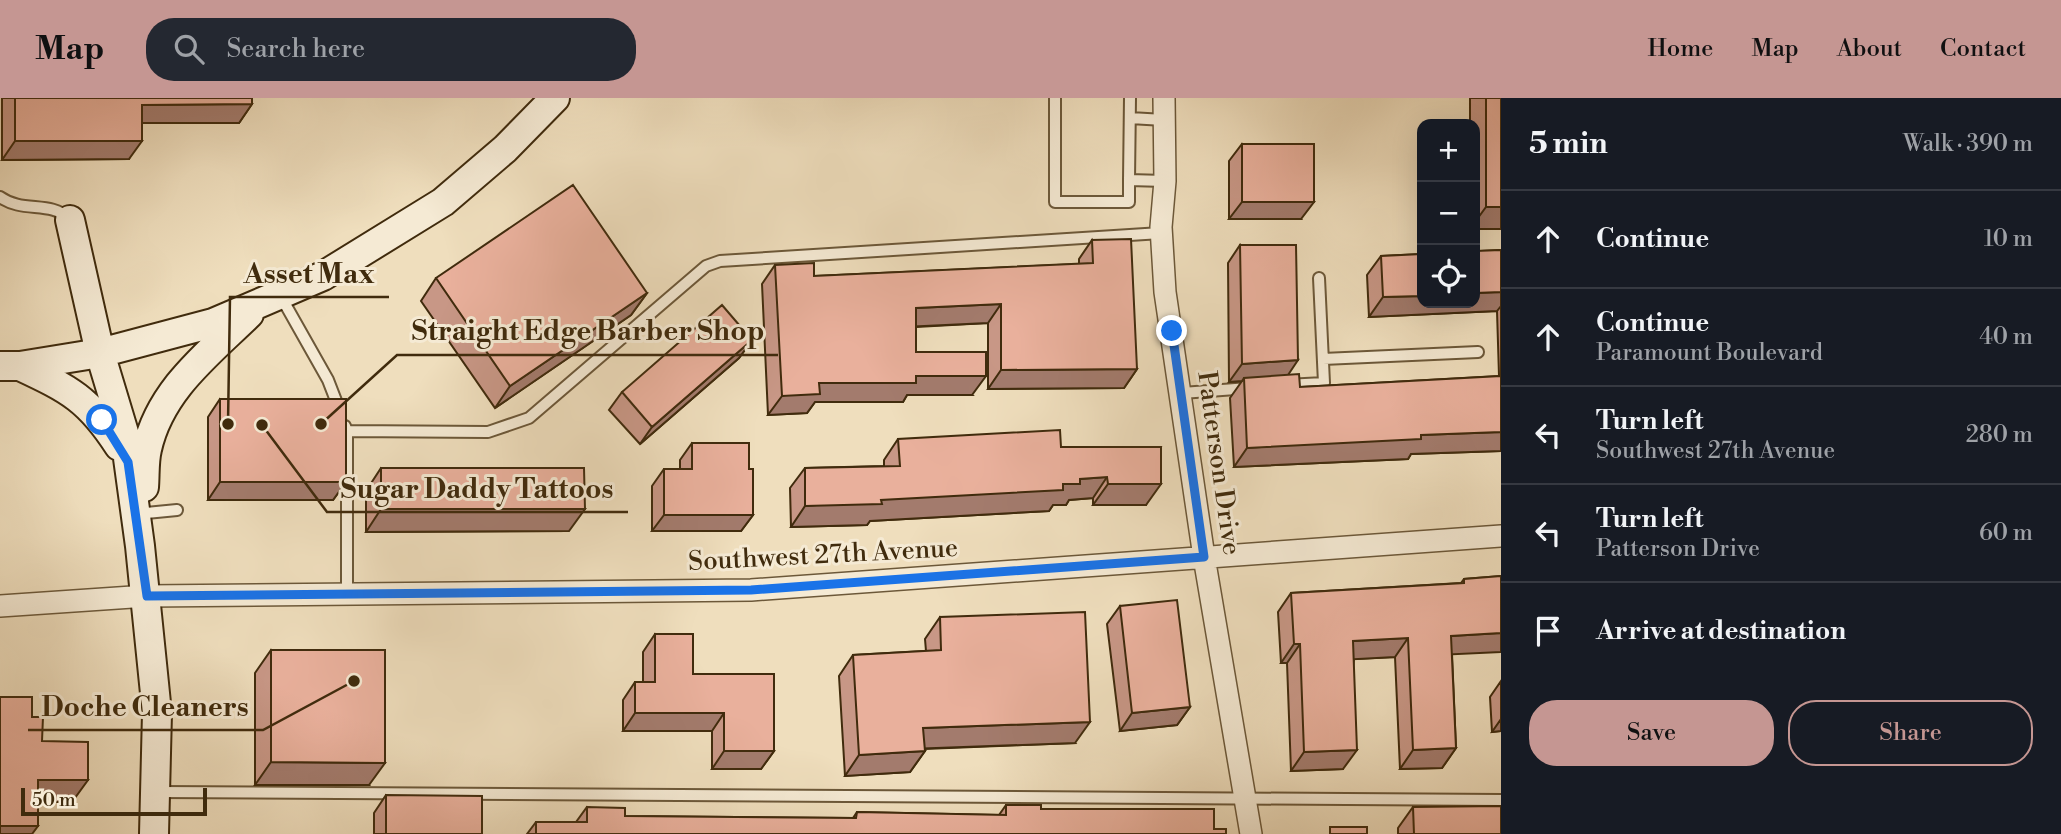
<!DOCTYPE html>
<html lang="en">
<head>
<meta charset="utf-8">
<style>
	:root { --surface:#171b24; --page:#242831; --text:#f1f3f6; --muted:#9ea1a6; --line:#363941; --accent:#c59692 }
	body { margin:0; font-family:"Libre Bodoni",serif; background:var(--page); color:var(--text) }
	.controls { position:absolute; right:21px; top:21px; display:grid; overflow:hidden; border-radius:14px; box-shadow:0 7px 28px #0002 }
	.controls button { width:63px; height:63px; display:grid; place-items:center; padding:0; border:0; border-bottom:2px solid var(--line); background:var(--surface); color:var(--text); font:35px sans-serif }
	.scale { position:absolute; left:21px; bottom:18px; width:186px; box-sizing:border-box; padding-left:7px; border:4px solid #402b0d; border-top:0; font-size:19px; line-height:24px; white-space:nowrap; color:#402b0d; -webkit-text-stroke:5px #f5ead4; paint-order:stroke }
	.stop { position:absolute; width:21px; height:21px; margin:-16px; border:5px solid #1a73e8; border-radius:50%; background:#fff }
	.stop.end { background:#1a73e8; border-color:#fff; box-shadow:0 2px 7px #0008 }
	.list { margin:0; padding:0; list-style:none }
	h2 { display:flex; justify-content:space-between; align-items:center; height:91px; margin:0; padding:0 28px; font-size:30px }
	h2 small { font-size:23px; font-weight:400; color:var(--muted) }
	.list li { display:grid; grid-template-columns:46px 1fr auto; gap:21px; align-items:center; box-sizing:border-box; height:98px; padding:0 28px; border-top:2px solid var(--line) }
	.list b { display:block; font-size:26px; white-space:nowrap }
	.list p { margin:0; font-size:23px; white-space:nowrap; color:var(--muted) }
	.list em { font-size:23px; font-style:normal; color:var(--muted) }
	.actions { display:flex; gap:14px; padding:21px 28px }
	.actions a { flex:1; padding:16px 0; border:2px solid var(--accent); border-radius:28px; text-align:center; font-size:24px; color:var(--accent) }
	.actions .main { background:var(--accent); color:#111 }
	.icon { flex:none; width:38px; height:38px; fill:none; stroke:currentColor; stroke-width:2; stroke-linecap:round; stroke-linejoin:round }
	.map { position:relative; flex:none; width:1501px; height:736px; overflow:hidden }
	header { display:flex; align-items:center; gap:42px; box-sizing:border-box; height:98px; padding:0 35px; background:var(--accent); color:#111 }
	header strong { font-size:33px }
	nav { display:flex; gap:38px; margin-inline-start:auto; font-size:24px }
	.search { width:490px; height:63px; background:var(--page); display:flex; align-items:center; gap:18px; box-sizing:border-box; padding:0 24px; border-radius:28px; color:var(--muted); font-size:26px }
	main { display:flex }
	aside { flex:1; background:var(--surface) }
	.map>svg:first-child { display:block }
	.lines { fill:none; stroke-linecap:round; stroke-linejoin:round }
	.lane-casing { stroke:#6c5839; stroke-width:14 }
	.street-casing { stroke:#6c5839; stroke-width:24 }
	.secondary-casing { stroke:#402b0d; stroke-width:32 }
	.lane { stroke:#f5ead4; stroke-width:10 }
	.street { stroke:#f5ead4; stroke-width:21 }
	.secondary { stroke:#f5ead4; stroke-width:28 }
	.wall { fill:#c89786; stroke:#402b0d; stroke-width:2 }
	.shaded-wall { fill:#a37b6d; stroke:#402b0d; stroke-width:2 }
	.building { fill:#e9b09c; stroke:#402b0d; stroke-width:2 }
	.route { stroke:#1a73e8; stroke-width:9 }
	.labels { text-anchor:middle; stroke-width:6; stroke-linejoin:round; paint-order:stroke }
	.street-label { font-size:26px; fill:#402b0d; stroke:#f5ead4 }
	.leader { fill:none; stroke:#402b0d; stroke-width:2.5 }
	.callout-dot { fill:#402b0d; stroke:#f5ead4; stroke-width:2.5 }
	.callout-label { font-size:28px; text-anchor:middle; font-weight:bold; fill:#402b0d; stroke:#f5ead4; stroke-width:6; stroke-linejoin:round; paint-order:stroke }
</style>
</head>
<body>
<header>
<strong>Map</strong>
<div class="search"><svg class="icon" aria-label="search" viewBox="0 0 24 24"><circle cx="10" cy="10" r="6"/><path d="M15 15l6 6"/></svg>Search here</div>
<nav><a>Home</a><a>Map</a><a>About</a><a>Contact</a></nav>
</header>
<main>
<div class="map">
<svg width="1501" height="736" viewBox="0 0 1501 736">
	<rect width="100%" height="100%" fill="#efdebd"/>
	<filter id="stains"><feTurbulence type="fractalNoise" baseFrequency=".00286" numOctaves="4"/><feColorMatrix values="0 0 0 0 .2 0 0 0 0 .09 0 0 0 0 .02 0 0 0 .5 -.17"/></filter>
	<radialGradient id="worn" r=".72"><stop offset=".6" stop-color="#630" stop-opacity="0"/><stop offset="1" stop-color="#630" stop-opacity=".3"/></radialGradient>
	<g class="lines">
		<!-- lane casing -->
		<g class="lane-casing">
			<path id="lane" d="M1055,0v104h74v-22l36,1
				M1130,20l34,2
				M1129,82l1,-82
				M0,99c22,16 51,4 68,21
				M280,197l48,85 12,31
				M1323,261l155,-7
				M1286,287l38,-2 -5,-105
				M1182,295l67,-5
				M345,328l2,5v163
				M347,333l141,1 41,-14 177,-152 14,-5 441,-28
				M136,416l41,-4
				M158,694l1343,8"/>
		</g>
		<!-- street casing -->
		<g class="street-casing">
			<path id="street" d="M1164,0l1,83 -4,46 4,65 39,265 47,277
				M0,508l147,-10 604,-6 750,-54"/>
		</g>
		<!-- secondary casing -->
		<g class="secondary-casing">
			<path id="secondary" d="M70,122l30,133 25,83 15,110 17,167 -3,121
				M0,268h20l80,-13 113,-30 110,-47 120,-74 62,-53 50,-51
				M20,268c49,23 69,33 99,80
				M144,389c1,-12 0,-26 3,-38 13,-59 61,-95 102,-135"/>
		</g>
		<!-- lane -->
		<use href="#lane" class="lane"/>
		<!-- street -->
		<use href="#street" class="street"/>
		<!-- secondary -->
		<use href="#secondary" class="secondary"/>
	</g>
	<!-- wall -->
	<path class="wall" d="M2,0h250v6l-13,19h-97l-13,36 -127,1z
		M1470,0h31v131h-26v-105h-5z
		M1242,46l59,75h-72v-58z
		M1092,142l45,129 -13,19 -136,1v-66l-72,4v25l56,43h-65l-4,7h-88l-8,11 -39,2 -6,-131 13,-19 39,11 265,-12v-5z
		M1240,147l48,130 12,12 199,-11 -2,-65 -128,6 -2,-42 14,-19 120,-6v201l-90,3 -3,5 -174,8 -4,-69 12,-17 -13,1 -1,-119z
		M436,180l211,15 -16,22 -136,93 -74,-107z
		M752,242l-13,18 -99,86 -31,-34 13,-18z
		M220,301l126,83 -13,18h-125v-83z
		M898,341l163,8h100l-15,58h-53v-7l-24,2 -3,5h-13l-4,6 -179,10 -3,4 -76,2 -1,-39 15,-20 79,-2v-6z
		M692,345l57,26 4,46 -12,16h-89v-45l12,-17h16v-9z
		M381,370l188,63 -203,1v-41z
		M1501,478l-49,78 4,94 -14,20 -42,1 -5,-112 -41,2 -11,110 -52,2 -4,-108h-6l-3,-51 13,-19 170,-10 3,-4z
		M1120,508l70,101 -13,18 -57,6 -13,-107z
		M940,519l135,126 -151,6 1,2 -15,21 -65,4 -6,-100 14,-21 73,-4 -1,-12z
		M655,536l38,40 81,77 -13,18h-49v-38h-89v-31l12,-18h8v-30z
		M271,552l98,135h-114v-112z
		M1501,583v50l-9,1 -2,-35z
		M386,697l96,39h-108v-21z
		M1006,707l208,24 12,5h-699l9,-12h40l11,-15 38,9 228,2 4,-6 142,3z
		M1413,709l88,27h-103v-6z"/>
	<!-- shaded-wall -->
	<path class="shaded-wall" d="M252,6l-13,19h-110l13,-18z
		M15,43h127l-13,18 -127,1z
		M1242,104h72l-13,17h-72z
		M1486,109h15v22h-26v-7z
		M1501,194v14l-4,5 -128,6 14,-20 39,-1v7h53v-10z
		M647,195l-16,22 -136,93 15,-22z
		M1001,206l-13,19 -85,4 13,-19z
		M752,242l-13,18 -99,86 12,-17z
		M1298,262l-12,18h-42l-2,3 -13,1 13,-18z
		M1137,271l-13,19 -136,1 13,-19z
		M916,278h70l-14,19h-65l-4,7h-88l-8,11 -39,2 14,-19 37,-13z
		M1501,334v19l-90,3 -3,5 -174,8 13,-19 174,-13z
		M1107,379l-14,21 -24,2 -3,5h-13l-4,6 -179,10 -3,4 -76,2 14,-21 258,-22 17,-5z
		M220,384h126l-13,18h-125z
		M1108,386h53l-15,21h-53z
		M381,411h204l-16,22 -203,1z
		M664,417h89l-12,16h-89z
		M1501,535v19l-63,3 13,-19z
		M1408,540l-13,19 -55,3 13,-19z
		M1294,546h6l-13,19h-6z
		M1190,609l-13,18 -57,6 12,-18z
		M635,615h89l-12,18h-89z
		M1501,621v12l-9,1z
		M1090,624l-15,21 -166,6 14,-21z
		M1456,650l-14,20 -42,1 13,-19z
		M1357,652l-14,19 -52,2 13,-19z
		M724,653h50l-13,18h-49z
		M925,653l-15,21 -65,4 14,-21z
		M271,664l114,1 -16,22h-114z
		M38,682h50l-16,22h-50z
		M0,728h38l-6,8h-32z"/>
	<!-- building -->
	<path class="building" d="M15,0h237v6l-110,1v36h-127z
		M1486,0h15v109h-15z
		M1242,46h72v58h-72z
		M573,87l74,108 -137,93 -74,-108z
		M1131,141l6,130 -136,1v-66l-85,4v44h70v24h-70v7h-97l1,11 -38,2 -7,-131 39,-2v13l279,-13 -1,-23z
		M1240,147h56l2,115 -56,4z
		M1501,152v42l-26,1v-42z
		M1422,156v42l-39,1 -2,-41z
		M722,207l30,35 -100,87 -30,-35z
		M1299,276l1,13 201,-11v56l-80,3v4l-174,9 -3,-70z
		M220,301h126v83h-126z
		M1060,332l1,17h100v37h-53l-1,-7 -27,2v5h-17v6l-182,10 1,4 -77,2v-38l95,-2 -2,-27z
		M692,345h57v26h4v46h-89v-46h28z
		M381,370h203l1,41h-204z
		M1501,478v57l-50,3 5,112 -43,2 -5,-112 -55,3 4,109 -53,2 -4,-108h-6l-3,-51 173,-10v-4z
		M1177,502l13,107 -58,6 -12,-107z
		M1085,514l5,110 -167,6 2,23 -66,4 -6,-100 88,-5 -1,-33z
		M655,536h38v40h81v77h-50v-38h-89v-31h20z
		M271,552h114v113l-114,-1z
		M0,599h32v20h11l-1,24 46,1v38h-50v46h-38z
		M386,697l96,1v38h-96z
		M1006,707h35v4h173v20h12v5h-690v-12h51v-15l38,1v8l231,2 1,-6 149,3z
		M1501,708v28h-87l-1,-27z
		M1330,729h37v7h-37z"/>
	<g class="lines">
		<!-- route -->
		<path class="route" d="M102,322l26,42 19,134 604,-6 453,-33 -32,-226"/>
	</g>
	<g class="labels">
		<!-- street labels -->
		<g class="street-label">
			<text transform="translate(1220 365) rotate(82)" y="9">Patterson Drive</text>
			<text transform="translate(823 456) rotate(-3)" y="9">Southwest 27th Avenue</text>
		</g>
	</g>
	<!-- callouts -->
	<path class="leader" d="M228 326L230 199H389M321 326L397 257H778M262 327L327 414H628M354 583L263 632H28"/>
	<g class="callout-dot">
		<circle cx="228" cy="326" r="7"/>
		<circle cx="321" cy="326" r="7"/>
		<circle cx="262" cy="327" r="7"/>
		<circle cx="354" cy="583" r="7"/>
	</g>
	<g class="callout-label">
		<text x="309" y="185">Asset Max</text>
		<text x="588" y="242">Straight Edge Barber Shop</text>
		<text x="477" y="400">Sugar Daddy Tattoos</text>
		<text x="145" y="618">Doche Cleaners</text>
	</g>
	<rect width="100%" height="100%" filter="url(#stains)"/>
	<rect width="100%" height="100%" fill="url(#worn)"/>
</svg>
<div class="controls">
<button>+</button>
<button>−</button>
<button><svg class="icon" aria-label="locate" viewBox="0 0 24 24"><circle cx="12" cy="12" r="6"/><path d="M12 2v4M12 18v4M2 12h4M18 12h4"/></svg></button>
</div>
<div class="scale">50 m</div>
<div class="stop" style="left:102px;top:322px"></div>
<div class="stop end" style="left:1172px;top:233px"></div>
</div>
<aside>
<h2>5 min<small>Walk · 390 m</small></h2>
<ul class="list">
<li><svg class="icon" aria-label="ahead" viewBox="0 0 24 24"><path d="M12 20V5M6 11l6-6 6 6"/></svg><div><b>Continue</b></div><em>10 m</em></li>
<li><svg class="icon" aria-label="ahead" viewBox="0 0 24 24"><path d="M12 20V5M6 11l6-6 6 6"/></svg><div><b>Continue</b><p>Paramount Boulevard</p></div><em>40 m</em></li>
<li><svg class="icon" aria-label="left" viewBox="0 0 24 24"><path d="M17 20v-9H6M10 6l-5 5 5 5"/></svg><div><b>Turn left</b><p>Southwest 27th Avenue</p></div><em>280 m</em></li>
<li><svg class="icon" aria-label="left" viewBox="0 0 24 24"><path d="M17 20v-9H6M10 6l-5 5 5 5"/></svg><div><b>Turn left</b><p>Patterson Drive</p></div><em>60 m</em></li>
<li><svg class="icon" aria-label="arrive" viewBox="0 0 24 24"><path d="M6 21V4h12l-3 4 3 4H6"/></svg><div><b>Arrive at destination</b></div></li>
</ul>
<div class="actions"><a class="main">Save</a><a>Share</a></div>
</aside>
</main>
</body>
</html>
